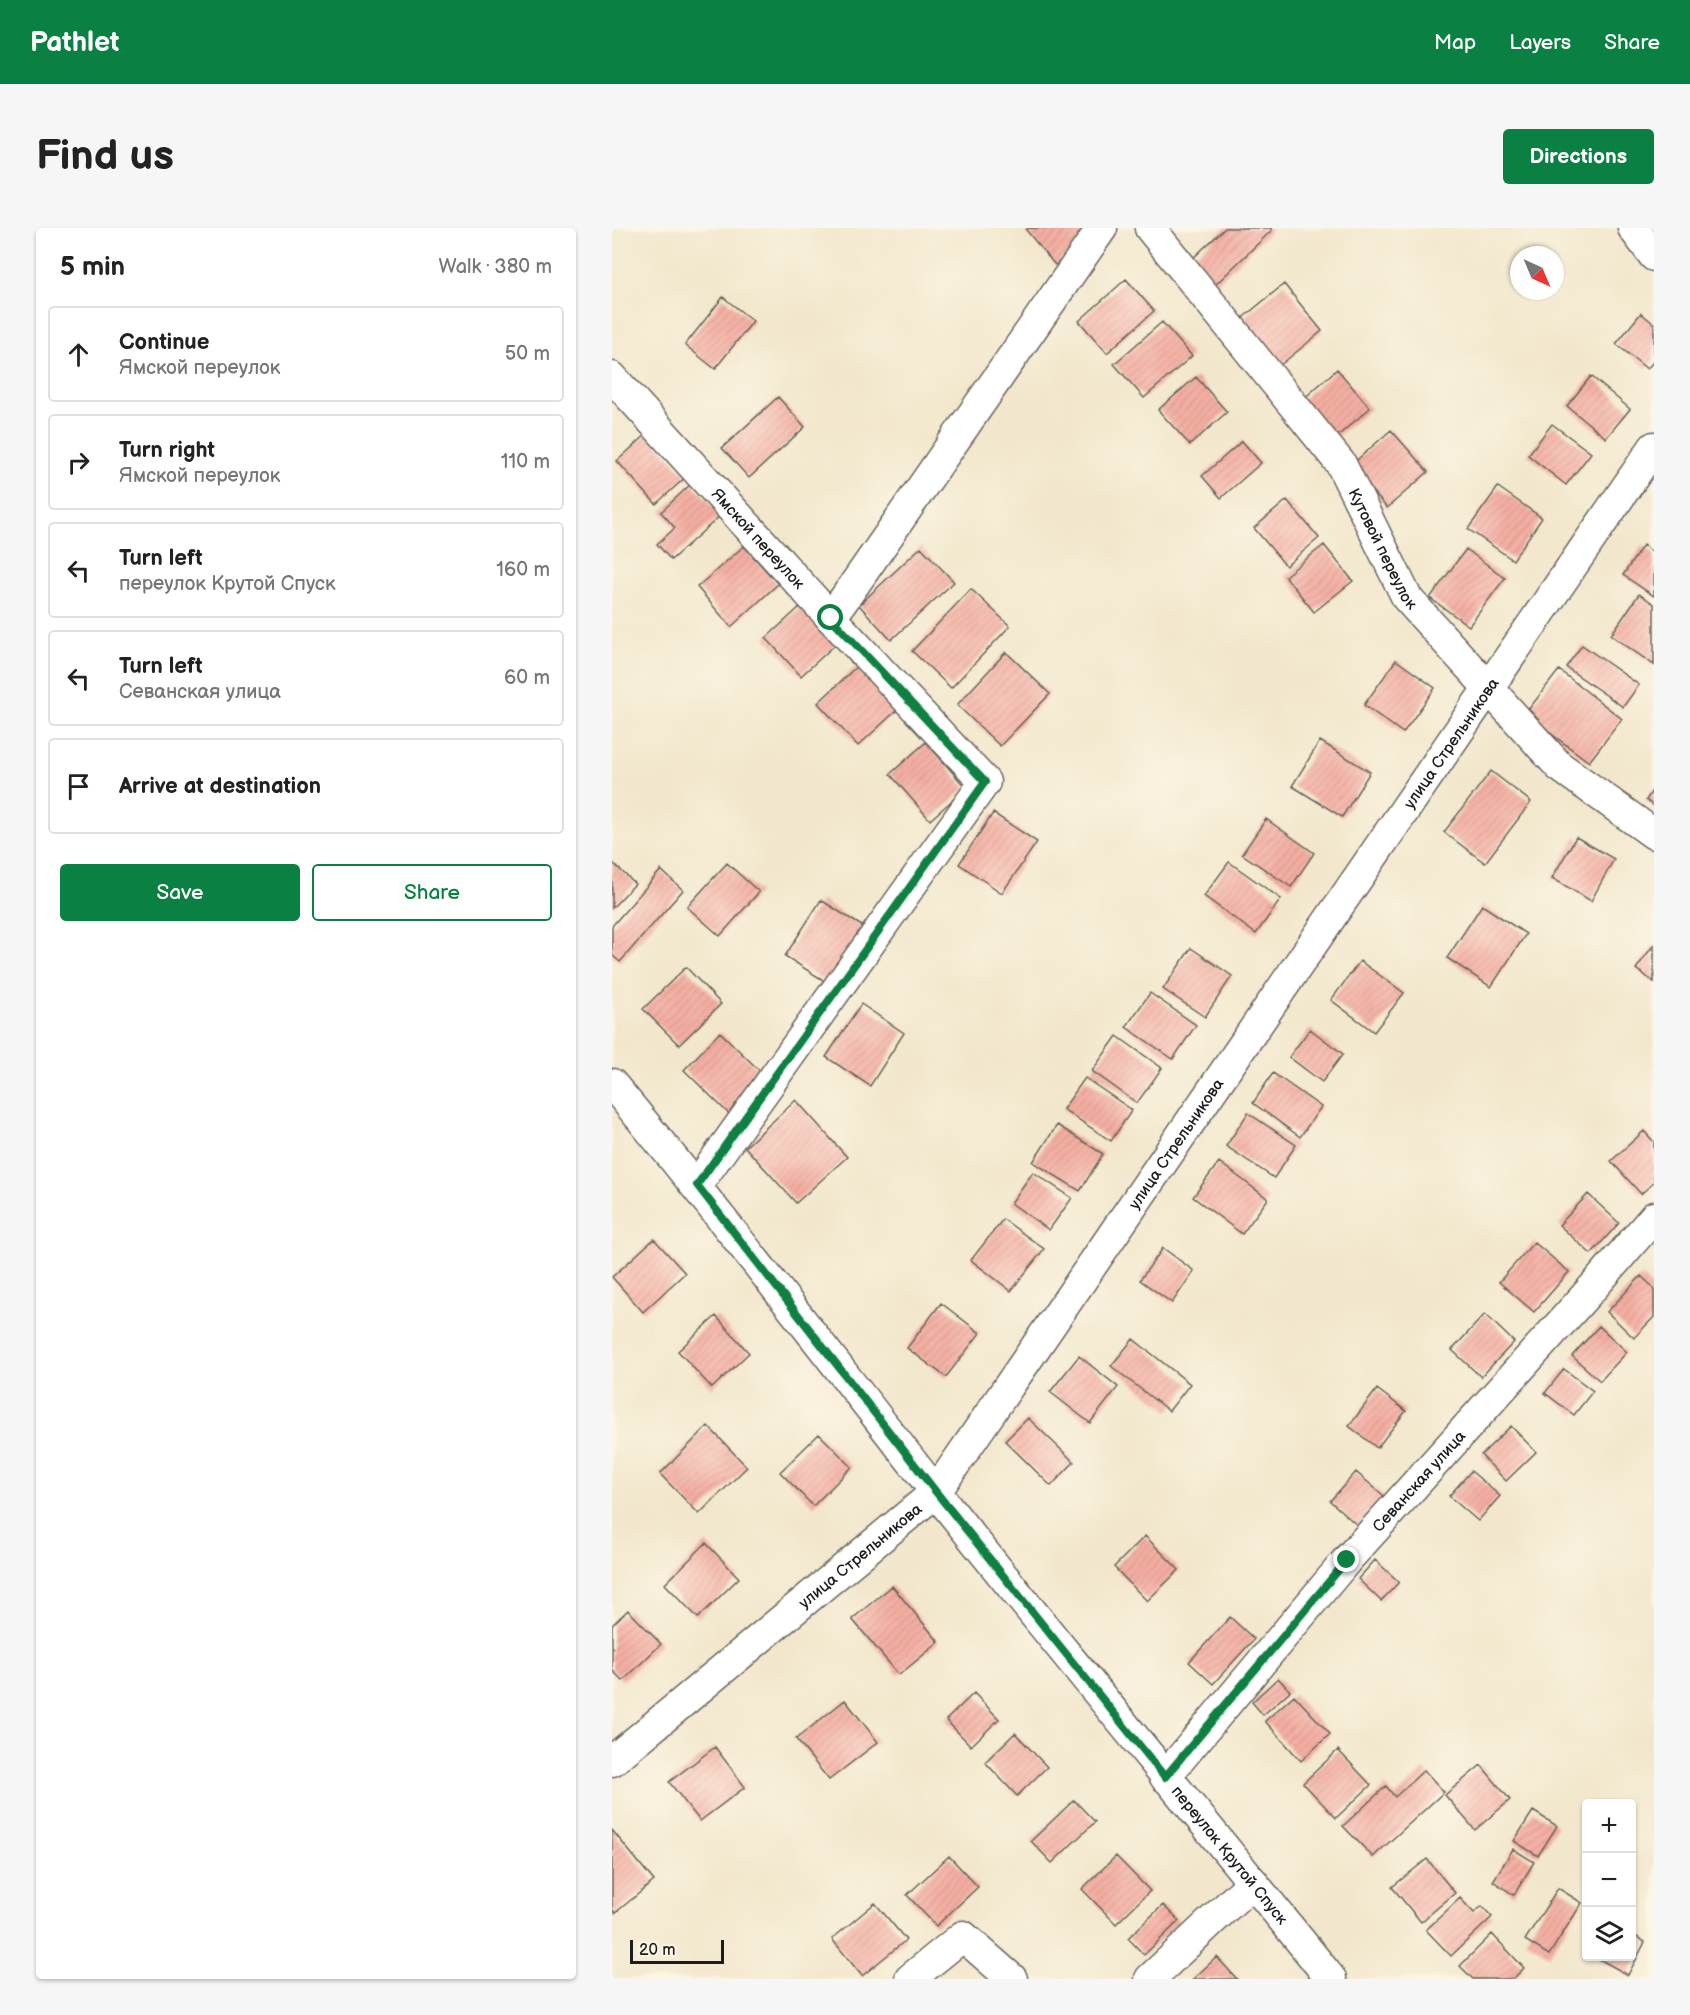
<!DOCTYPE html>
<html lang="en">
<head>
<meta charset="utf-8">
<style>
	:root { --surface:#fff; --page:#f6f6f6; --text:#222; --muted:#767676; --line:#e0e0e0; --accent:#0b8043 }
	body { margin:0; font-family:"Balsamiq Sans",sans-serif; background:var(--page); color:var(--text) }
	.controls { position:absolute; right:18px; bottom:18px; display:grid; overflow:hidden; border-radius:6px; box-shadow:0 2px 4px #0004 }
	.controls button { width:54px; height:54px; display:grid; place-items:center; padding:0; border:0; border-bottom:2px solid var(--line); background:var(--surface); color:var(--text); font:30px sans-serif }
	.compass { position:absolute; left:898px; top:18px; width:54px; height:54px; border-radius:50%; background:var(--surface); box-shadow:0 2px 4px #0004; rotate:136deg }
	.scale { position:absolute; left:18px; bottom:15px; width:94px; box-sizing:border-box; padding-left:6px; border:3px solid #1c1c1c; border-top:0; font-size:16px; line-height:21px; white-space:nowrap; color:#1c1c1c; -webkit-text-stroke:4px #fcf5e5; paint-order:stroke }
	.stop { position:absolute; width:18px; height:18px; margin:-14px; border:4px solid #0b8043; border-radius:50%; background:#fff }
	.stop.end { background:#0b8043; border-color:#fff; box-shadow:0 2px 6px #0008 }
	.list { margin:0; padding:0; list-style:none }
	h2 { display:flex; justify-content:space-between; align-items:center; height:78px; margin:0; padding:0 24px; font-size:26px }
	h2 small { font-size:20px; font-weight:400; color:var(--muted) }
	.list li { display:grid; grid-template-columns:39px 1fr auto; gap:18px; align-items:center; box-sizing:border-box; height:96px; margin:0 12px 12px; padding:0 12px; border:2px solid var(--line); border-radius:6px }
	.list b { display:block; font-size:22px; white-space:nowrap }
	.list p { margin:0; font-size:20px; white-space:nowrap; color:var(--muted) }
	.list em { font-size:20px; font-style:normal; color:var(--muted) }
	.actions { display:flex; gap:12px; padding:18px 24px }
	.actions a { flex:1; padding:14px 0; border:2px solid var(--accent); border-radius:6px; text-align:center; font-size:21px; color:var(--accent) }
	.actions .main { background:var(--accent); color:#fff }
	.icon { flex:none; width:33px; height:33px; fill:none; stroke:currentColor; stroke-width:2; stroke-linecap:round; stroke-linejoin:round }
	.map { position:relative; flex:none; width:1042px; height:1751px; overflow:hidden; border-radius:6px }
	header { display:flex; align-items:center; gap:36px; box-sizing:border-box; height:84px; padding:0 30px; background:var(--accent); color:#fff }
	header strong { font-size:28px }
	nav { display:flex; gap:33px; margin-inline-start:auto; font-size:21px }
	.intro { display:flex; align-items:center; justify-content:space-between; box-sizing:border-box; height:144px; padding:0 36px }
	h1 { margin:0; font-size:42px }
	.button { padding:15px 27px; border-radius:6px; background:var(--accent); color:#fff; font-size:21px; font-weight:700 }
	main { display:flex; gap:36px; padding:0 36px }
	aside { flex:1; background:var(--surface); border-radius:6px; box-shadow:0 2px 4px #0004 }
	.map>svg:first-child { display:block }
	.building { fill:url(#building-hatch) }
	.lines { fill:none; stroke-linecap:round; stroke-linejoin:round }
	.minor-casing { stroke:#67635a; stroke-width:33 }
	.minor { stroke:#fff; stroke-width:30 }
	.route { stroke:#0b8043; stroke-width:8 }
	.labels { text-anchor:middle; stroke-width:4.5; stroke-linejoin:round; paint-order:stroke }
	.street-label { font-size:16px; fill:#1c1c1c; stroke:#fcf5e5 }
</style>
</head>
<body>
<header>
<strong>Pathlet</strong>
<nav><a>Map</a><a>Layers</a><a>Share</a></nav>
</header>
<div class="intro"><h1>Find us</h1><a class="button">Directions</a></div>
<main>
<aside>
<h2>5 min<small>Walk · 380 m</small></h2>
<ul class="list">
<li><svg class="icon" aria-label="ahead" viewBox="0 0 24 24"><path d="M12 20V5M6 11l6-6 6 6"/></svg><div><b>Continue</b><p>Ямской переулок</p></div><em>50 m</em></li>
<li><svg class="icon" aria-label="right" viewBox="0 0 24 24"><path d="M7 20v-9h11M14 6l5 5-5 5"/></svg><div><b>Turn right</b><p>Ямской переулок</p></div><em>110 m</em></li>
<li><svg class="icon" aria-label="left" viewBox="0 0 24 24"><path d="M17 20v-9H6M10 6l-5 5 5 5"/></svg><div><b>Turn left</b><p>переулок Крутой Спуск</p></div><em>160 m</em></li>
<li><svg class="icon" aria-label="left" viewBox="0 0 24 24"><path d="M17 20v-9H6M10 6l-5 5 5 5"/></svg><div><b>Turn left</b><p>Севанская улица</p></div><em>60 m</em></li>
<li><svg class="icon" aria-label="arrive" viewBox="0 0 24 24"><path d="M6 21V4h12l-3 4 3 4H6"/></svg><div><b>Arrive at destination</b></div></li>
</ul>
<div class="actions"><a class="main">Save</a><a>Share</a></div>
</aside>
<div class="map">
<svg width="1042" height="1751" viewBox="0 0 1042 1751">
	<defs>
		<pattern id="building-hatch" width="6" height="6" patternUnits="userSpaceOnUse" patternTransform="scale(1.5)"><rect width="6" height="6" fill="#f5afa3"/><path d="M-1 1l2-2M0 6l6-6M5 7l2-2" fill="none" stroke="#d1968c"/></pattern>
	</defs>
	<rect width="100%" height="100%" fill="#fcf5e5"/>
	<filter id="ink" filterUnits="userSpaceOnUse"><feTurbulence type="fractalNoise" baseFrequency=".0167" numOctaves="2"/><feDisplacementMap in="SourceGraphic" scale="12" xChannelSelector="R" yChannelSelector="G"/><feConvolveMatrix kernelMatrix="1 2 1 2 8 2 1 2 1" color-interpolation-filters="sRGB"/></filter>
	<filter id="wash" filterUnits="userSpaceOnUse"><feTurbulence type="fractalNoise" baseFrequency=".008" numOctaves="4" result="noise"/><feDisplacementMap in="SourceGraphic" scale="24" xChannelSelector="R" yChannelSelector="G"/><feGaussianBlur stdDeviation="1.35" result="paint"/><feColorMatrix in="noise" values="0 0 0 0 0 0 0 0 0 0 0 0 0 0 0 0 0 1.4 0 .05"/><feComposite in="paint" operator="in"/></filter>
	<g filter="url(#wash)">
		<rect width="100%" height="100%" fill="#f2e7cc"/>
		<g id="blocks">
			<!-- building -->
			<path class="building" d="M417,0h61l4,5 -39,32 -29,-35z
				M613,0h45l2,2 -57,55 -24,-25z
				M514,51l28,32 -47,42 -28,-32z
				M672,56l38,47 -44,36 -38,-47z
				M111,69l30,24 -38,48 -30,-24z
				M1029,85l13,11v37l-7,8 -31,-25z
				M550,94l30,34 -48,42 -30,-34z
				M725,141l33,39 -37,32 -33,-38z
				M979,148l39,33 -24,29 -39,-32z
				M584,149l31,35 -37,33 -32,-35z
				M166,169l27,30 -56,51 -27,-30z
				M940,196l39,29 -25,32 -38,-30z
				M779,202l37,42 -41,36 -37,-42z
				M36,205l39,43 -31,28 -39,-43z
				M630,213l19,22 -40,35 -19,-22z
				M80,255l29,32 -50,45 -14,-16 18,-16 -14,-16z
				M886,259l44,31 -29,42 -45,-31z
				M675,272l32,38 -33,28 -32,-38z
				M712,317l29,36 -39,31 -29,-36z
				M1031,317l11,8v43l-31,-21z
				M132,318l34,38 -47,43 -34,-40z
				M309,319l33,35 -63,58 -32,-35z
				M854,321l39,29 -36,48 -39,-28z
				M359,361l39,37 -59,62 -39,-37z
				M1027,366l15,10v61l-43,-30z
				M189,378l35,38 -35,32 -35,-38z
				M970,417l57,40 -16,22 -57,-40z
				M394,424l44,42 -50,52 -43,-41z
				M784,432l39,28 -32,45 -39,-28z
				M245,438l40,44 -39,36 -40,-43z
				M947,442l63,49 -33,43 -64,-48z
				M708,513l50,31 -28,45 -50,-31z
				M314,514l40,46 -36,32 -40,-46z
				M879,543l40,31 -46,61 -41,-31z
				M1042,560v18l-8,-6z
				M381,585l44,29 -35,51 -43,-29z
				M654,591l48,34 -23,34 -49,-33z
				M964,609l38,22 -23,42 -39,-23z
				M0,634l23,22 -23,24z
				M617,634l52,37 -25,35 -52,-38z
				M115,635l32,29 -39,44 -33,-29z
				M49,642l22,20 -63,72 -8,-7v-29z
				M209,672l44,28 -36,56 -44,-28z
				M870,677l44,29 -35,53 -44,-29z
				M1042,716v38l-18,-13z
				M579,720l41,28 -27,41 -42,-28z
				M748,733l44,32 -30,39 -43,-32z
				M74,739l35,37 -42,41 -36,-36z
				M538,765l46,32 -23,34 -47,-32z
				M249,776l43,29 -34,53 -44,-29z
				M698,801l33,25 -21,28 -33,-25z
				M108,804l46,45 -37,37 -45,-44z
				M505,808l45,32 -25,35 -45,-32z
				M661,845l48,34 -21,30 -47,-34z
				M473,850l47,32 -21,31 -48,-32z
				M184,872l51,57 -51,46 -51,-56z
				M636,885l48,32 -22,33 -48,-32z
				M445,897l46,29 -23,37 -47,-29z
				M1032,903l10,11v40l-13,12 -30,-33z
				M607,934l49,37 -26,35 -49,-37z
				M421,944l39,26 -23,32 -38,-27z
				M976,966l31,29 -28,31 -32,-29z
				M391,991l41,30 -33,42 -40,-31z
				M42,1011l31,34 -42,39 -31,-35z
				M922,1014l35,30 -35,40 -35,-30z
				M551,1020l31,23 -22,32 -32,-23z
				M1029,1048l13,12v29l-20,21 -27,-26z
				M329,1075l39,30 -34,44 -39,-29z
				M873,1086l29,28 -33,35 -29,-27z
				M104,1088l33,37 -37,35 -34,-37z
				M987,1098l28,26 -27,29 -28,-25z
				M521,1111l57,45 -21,27 -58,-45z
				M467,1128l39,31 -28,36 -40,-31z
				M952,1141l29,22 -19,24 -29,-22z
				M765,1161l29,22 -29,37 -28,-22z
				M416,1190l46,44 -23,24 -46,-45z
				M96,1198l39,41 -48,47 -39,-40z
				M899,1198l25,26 -30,29 -25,-26z
				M207,1206l33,33 -39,39 -33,-34z
				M859,1243l29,25 -22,25 -29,-25z
				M744,1244l28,24 -26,30 -28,-25z
				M533,1308l34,34 -32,31 -33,-34z
				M94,1315l33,35 -41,40 -33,-34z
				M763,1332l24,22 -18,19 -23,-22z
				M280,1358l47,56 -40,33 -47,-56z
				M16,1382l33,34 -38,37 -11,-11v-45z
				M618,1389l24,22 -41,45 -24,-22z
				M666,1450l12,13 -27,24 -11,-13z
				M362,1465l25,26 -28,27 -25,-26z
				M682,1467l36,39 -29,27 -36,-40z
				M233,1472l33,42 -49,38 -33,-41z
				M403,1505l32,34 -30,29 -32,-34z
				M103,1519l30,40 -45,34 -31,-39z
				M726,1522l33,35 -35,33 -33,-35z
				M869,1537l29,35 -35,30 -30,-35z
				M812,1542l20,22 -71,65 -30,-31 43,-40 9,11z
				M462,1572l21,22 -43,41 -21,-22z
				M921,1583l24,15 -19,30 -24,-15z
				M0,1602l42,51 -39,32 -3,-4z
				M901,1621l21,13 -20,33 -21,-14z
				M337,1628l29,31 -42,39 -29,-31z
				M504,1628l34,35 -34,33 -34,-35z
				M815,1631l28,34 -34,29 -29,-35z
				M946,1660l24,15 -33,52 -24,-15z
				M848,1670l14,15 8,-7 10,11 -41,39 -25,-26z
				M263,1675l31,37 -44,36 -30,-37z
				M551,1677l16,16 -35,34 -16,-17z
				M880,1706l32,34 -11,11h-40l-13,-13z
				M1020,1706l13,8 -17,33 -29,-16 2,-3h31z
				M605,1729l20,22h-44z"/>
		</g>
	</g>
	<g filter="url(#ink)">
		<use href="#blocks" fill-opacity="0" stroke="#67635a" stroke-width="1.5"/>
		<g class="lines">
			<!-- minor casing -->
			<g class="minor-casing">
				<g id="minor">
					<path id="s1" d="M538,0l191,236 66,134 152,168 95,68"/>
					<path d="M1021,0l21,28"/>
					<path id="s2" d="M0,149l219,241 154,164 -288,403"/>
					<path d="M219,390l271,-390"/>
					<path id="s3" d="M0,856c111,133 216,271 323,407 130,164 265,325 396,488"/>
					<path id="s4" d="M0,1533l324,-269 718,-1045"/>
					<path id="s5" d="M553,1549l182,-217 249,-276 58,-67"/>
					<path d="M298,1751l53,-43 49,43"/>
					<path d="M538,1751l103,-97"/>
				</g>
			</g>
			<!-- minor -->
			<use href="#minor" class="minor"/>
		</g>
	</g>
	<g class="lines" filter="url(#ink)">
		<!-- route -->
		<path class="route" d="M219,390l154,164 -288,403 239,307 229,285 182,-217"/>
	</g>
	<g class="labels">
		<!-- street labels -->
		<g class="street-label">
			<text dy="6" stroke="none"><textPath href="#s2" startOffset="218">Ямской переулок</textPath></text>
			<text dy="6" stroke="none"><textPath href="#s1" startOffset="398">Кутовой переулок</textPath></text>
			<text dy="6" stroke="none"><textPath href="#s4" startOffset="1330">улица Стрельникова</textPath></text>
			<text dy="6" stroke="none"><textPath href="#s4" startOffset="844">улица Стрельникова</textPath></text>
			<text dy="6" stroke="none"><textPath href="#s5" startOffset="390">Севанская улица</textPath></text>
			<text dy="6" stroke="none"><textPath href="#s4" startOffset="322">улица Стрельникова</textPath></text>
			<text dy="6" stroke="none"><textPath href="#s3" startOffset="988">переулок Крутой Спуск</textPath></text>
		</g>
	</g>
</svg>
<div class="controls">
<button>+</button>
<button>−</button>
<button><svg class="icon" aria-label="layers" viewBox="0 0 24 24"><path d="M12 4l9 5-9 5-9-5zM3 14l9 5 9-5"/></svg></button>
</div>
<svg class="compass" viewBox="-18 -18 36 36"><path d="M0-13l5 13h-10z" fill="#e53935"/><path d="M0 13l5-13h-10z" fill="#767676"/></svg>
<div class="scale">20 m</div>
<div class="stop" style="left:219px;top:390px"></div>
<div class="stop end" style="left:735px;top:1332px"></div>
</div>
</main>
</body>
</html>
